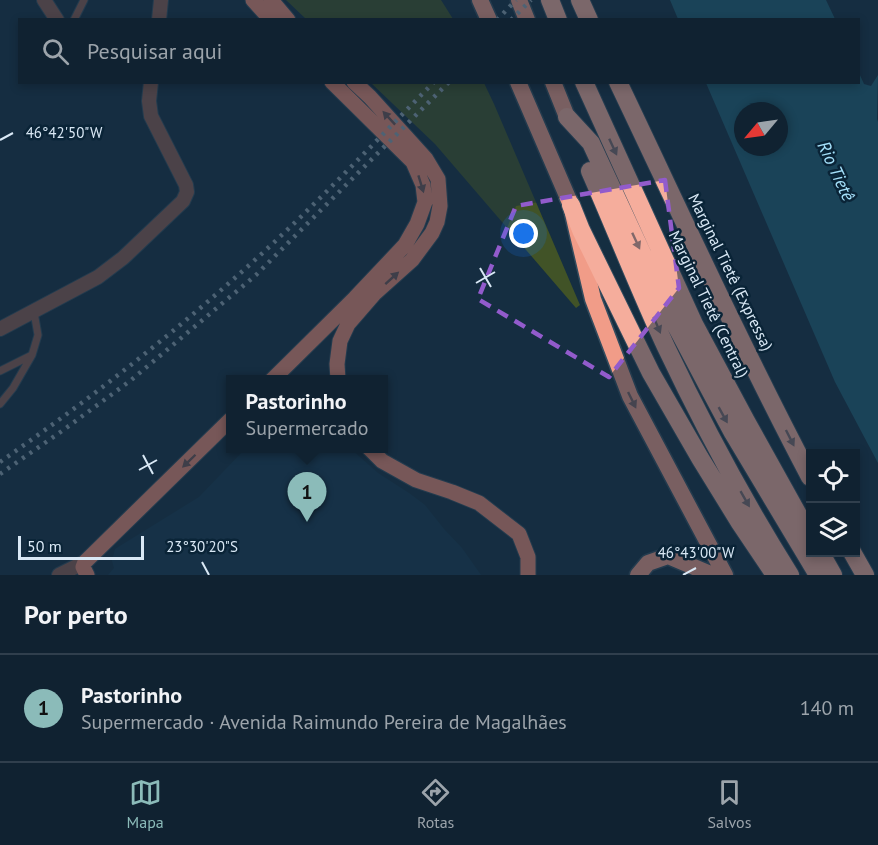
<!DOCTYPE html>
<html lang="pt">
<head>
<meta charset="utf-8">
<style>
	:root { --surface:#102231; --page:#192a39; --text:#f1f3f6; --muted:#9ca4ab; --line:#303f4d; --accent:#8bbbb9 }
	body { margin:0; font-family:"PT Sans",sans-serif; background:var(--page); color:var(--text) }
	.controls { position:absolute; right:18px; bottom:18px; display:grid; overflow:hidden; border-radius:0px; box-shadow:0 3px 9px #0003 }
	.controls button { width:54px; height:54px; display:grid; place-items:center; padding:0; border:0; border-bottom:2px solid var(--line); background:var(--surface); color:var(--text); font:30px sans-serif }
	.compass { position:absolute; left:734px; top:102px; width:54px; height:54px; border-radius:50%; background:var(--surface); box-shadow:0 3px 9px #0003; rotate:241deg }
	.scale { position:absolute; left:18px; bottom:15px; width:126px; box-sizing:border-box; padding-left:6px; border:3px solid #d9e8f5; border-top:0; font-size:16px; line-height:21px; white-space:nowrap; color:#d9e8f5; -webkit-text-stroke:4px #0a2437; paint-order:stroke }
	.you { position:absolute; left:524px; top:234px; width:21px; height:21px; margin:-15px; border:4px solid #fff; border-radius:50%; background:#1a73e8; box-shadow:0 0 0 9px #1a73e833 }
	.badge { display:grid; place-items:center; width:39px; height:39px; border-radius:50%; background:var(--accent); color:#111; font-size:20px; font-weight:700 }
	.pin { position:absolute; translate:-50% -50px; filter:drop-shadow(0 2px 3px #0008) }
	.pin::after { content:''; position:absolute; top:32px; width:21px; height:18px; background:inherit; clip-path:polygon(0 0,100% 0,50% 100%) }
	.popup { position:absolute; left:226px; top:375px; width:162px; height:78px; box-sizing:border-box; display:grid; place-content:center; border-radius:0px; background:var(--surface); filter:drop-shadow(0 2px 4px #0005); font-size:20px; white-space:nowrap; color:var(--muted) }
	.popup b { font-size:22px; color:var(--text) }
	.popup::after { content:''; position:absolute; left:50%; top:100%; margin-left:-12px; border:12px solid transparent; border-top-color:var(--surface) }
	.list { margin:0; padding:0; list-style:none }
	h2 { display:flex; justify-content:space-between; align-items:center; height:78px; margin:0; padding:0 24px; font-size:26px }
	h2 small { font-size:20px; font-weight:400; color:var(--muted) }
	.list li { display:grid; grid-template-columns:39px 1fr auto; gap:18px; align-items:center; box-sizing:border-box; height:108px; padding:0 24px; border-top:2px solid var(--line) }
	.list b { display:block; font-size:22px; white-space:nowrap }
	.list p { margin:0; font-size:20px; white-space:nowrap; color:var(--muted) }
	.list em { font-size:20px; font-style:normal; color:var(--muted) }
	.icon { flex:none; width:33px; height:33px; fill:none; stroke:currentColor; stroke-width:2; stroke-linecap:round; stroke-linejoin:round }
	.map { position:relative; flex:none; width:878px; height:575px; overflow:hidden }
	.search { position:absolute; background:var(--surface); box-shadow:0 3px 9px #0003; left:18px; right:18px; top:18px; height:66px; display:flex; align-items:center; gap:15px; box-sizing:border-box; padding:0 21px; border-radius:0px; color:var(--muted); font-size:22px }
	.sheet { height:186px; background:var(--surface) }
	nav { display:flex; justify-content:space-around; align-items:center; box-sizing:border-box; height:84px; border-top:2px solid var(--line); background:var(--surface); font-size:16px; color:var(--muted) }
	nav a { display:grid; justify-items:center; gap:3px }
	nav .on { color:var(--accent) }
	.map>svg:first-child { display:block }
	.built { fill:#17374f }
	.green { fill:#415327 }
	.water { fill:#205d73; fill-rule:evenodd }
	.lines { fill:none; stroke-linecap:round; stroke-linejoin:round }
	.service-casing { stroke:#344c5e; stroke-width:9 }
	.minor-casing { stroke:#344c5e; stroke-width:16 }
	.primary-casing { stroke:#344c5e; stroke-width:17 }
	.trunk-casing { stroke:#344c5e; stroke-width:19 }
	.motorway-casing { stroke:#344c5e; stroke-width:20 }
	.service { stroke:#8d5c51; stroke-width:7 }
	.minor { stroke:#8d5c51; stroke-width:14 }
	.primary { stroke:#ed8a73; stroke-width:15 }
	.trunk { stroke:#f19c88; stroke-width:16 }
	.motorway { stroke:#f5ad9c; stroke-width:18 }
	.rail { stroke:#90a3b2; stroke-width:4.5; stroke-dasharray:3 6; stroke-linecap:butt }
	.oneway { fill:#705252 }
	.oneway2 { fill:#80686a }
	.oneway3 { fill:#7e6060 }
	.marked { fill:none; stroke:#925bcc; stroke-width:4.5; stroke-dasharray:12 8; stroke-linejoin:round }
	.ticks { fill:none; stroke:#d9e8f5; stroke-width:2 }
	.labels { text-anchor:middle; stroke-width:5; stroke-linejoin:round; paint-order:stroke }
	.street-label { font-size:16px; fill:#d9e8f5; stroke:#0a2437 }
	.water-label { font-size:18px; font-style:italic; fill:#a5e1fb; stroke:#0a2437 }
	.ticks-label { font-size:15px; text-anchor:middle; fill:#d9e8f5; stroke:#0a2437; stroke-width:5; stroke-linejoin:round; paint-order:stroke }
</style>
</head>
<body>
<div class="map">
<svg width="878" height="575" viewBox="0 0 878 575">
	<rect width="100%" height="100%" fill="#152e41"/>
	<!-- built -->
	<path class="built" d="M246,448l105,1 27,24 31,20 16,12 19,24 18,19 19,27h-373l6,-7 -2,-7 3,-12 84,-52z"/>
	<!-- green -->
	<path class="green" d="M286,0h155l12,19h-147z
		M371,83h113l10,21 86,201 -4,3 -141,-164z"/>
	<!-- water -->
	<path class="water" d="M670,0h156l9,19h-157z
		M859,73l5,11 7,2 7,-11 -1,44 1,3v341l-43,-81 -129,-299 152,-1zM743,111h36v36h-36z"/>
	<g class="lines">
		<!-- service casing -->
		<g class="service-casing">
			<path id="service" d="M74,20l10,-20
				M0,371l32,-16 6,-20 -4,-23
				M0,404l13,-16 19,-33"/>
		</g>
		<!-- minor casing -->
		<g class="minor-casing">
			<path id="minor" d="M44,0l13,20
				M159,20l2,-20
				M0,329l98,-52 25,-19 60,-57 4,-9 -1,-7 -35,-69 -2,-15 2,-19
				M59,575l26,-13"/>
		</g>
		<!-- primary casing -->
		<g class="primary-casing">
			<path id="primary" d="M253,0l18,20
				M271,0l17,20
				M272,380l83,-82 50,-53 12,-21 8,-22 -2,-17 -10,-23 -81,-80
				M338,380l-1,-16 3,-23 8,-17 26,-30 38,-34 20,-27 5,-11 3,-16 -2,-27 -12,-20 -56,-62 -16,-15
				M369,448l13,13 34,19 36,12 27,11 40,31 9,23v18
				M87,575l-4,-8 2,-5 145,-142"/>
		</g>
		<!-- trunk casing -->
		<g class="trunk-casing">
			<path id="trunk" d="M480,0l9,20
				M519,0l8,20
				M518,82l53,123 22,94 37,97 95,179
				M553,82l14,35
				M638,575l10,-12 20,-7 45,19"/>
		</g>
		<!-- motorway casing -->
		<g class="motorway-casing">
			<path id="motorway" d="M550,0l8,20
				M580,0l9,20
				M584,82l110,242 52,97 64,115
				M618,82c63,132 124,266 192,395
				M567,117l24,26 81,175 38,72 23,43 85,142
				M590,171c26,59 49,118 76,176 37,78 78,155 124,228
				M571,205l10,25 70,143 49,85 40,65 35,52
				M820,552l13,23
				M852,552l13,23"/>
		</g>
		<!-- service -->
		<use href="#service" class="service"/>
		<!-- minor -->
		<use href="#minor" class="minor"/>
		<!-- primary -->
		<use href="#primary" class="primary"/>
		<!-- trunk -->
		<use href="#trunk" class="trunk"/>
		<!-- motorway -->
		<use href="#motorway" class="motorway"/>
		<!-- rail -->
		<path class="rail" d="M497,20l19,-20
			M511,20l20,-20
			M0,462c86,-60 168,-124 246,-194 66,-59 126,-123 188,-186
			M0,474l62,-43 68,-50 126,-106 193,-193"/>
	</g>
	<!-- one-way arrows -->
	<defs><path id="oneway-solid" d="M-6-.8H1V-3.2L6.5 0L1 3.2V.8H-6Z" transform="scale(1.5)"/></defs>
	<g class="oneway">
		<use href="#oneway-solid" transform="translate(389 118) rotate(-133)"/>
		<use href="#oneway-solid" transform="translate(421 184) rotate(73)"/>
		<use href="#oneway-solid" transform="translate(392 278) rotate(-42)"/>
		<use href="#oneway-solid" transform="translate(189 461) rotate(136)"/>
	</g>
	<g class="oneway2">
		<use href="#oneway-solid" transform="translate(613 147) rotate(65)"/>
		<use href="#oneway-solid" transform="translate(636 241) rotate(65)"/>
		<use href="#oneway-solid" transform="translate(657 325) rotate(67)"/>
		<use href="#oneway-solid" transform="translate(723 415) rotate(61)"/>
		<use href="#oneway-solid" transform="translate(790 438) rotate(63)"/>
		<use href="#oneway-solid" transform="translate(745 499) rotate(60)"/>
	</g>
	<use class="oneway3" href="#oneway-solid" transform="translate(632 400) rotate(64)"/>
	<!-- marked area -->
	<path d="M0 0H878V575H0ZM665,180l14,108 -70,89 -131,-78 38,-93z" fill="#152e41" fill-opacity=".55" fill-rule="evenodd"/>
	<path class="marked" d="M665,180l14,108 -70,89 -131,-78 38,-93z"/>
	<!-- ticks -->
	<path class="ticks" d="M0,140l13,-7M480,268l11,19M476,283l19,-11M143,455l10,19M139,470l18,-10M202,562l7,13M683,575l13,-7"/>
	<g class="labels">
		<!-- street labels -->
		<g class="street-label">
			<text transform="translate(731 272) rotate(64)" y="6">Marginal Tietê (Expressa)</text>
			<text transform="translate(709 304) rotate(64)" y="6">Marginal Tietê (Central)</text>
		</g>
		<!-- water labels -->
		<g class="water-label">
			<text transform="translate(836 171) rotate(65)" y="6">Rio Tietê</text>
		</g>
	</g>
	<g class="ticks-label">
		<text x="64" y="138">46°42'50"W</text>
		<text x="202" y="552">23°30'20"S</text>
		<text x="696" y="558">46°43'00"W</text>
	</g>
</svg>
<div class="controls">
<button><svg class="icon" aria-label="locate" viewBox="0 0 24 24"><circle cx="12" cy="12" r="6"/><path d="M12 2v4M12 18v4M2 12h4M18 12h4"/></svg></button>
<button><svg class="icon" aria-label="layers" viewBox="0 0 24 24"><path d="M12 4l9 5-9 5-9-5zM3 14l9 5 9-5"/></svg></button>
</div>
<svg class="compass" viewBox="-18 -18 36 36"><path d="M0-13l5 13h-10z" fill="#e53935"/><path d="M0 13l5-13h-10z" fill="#9ca4ab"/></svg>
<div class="scale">50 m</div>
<div class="you"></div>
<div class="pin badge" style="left:307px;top:522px">1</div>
<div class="popup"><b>Pastorinho</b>Supermercado</div>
<div class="search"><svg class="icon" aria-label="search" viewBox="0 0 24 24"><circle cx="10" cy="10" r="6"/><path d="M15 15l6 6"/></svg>Pesquisar aqui</div>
</div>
<section class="sheet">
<h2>Por perto<small></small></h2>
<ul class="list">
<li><span class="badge">1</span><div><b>Pastorinho</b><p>Supermercado · Avenida Raimundo Pereira de Magalhães</p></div><em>140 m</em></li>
</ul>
</section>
<nav>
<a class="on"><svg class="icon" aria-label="map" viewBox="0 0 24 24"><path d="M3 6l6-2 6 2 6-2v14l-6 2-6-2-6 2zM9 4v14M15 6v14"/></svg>Mapa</a>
<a><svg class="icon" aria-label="directions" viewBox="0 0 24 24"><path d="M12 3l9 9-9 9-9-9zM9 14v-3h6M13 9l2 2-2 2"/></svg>Rotas</a>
<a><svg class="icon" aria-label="saved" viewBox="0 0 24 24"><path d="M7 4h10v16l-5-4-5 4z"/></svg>Salvos</a>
</nav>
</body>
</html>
